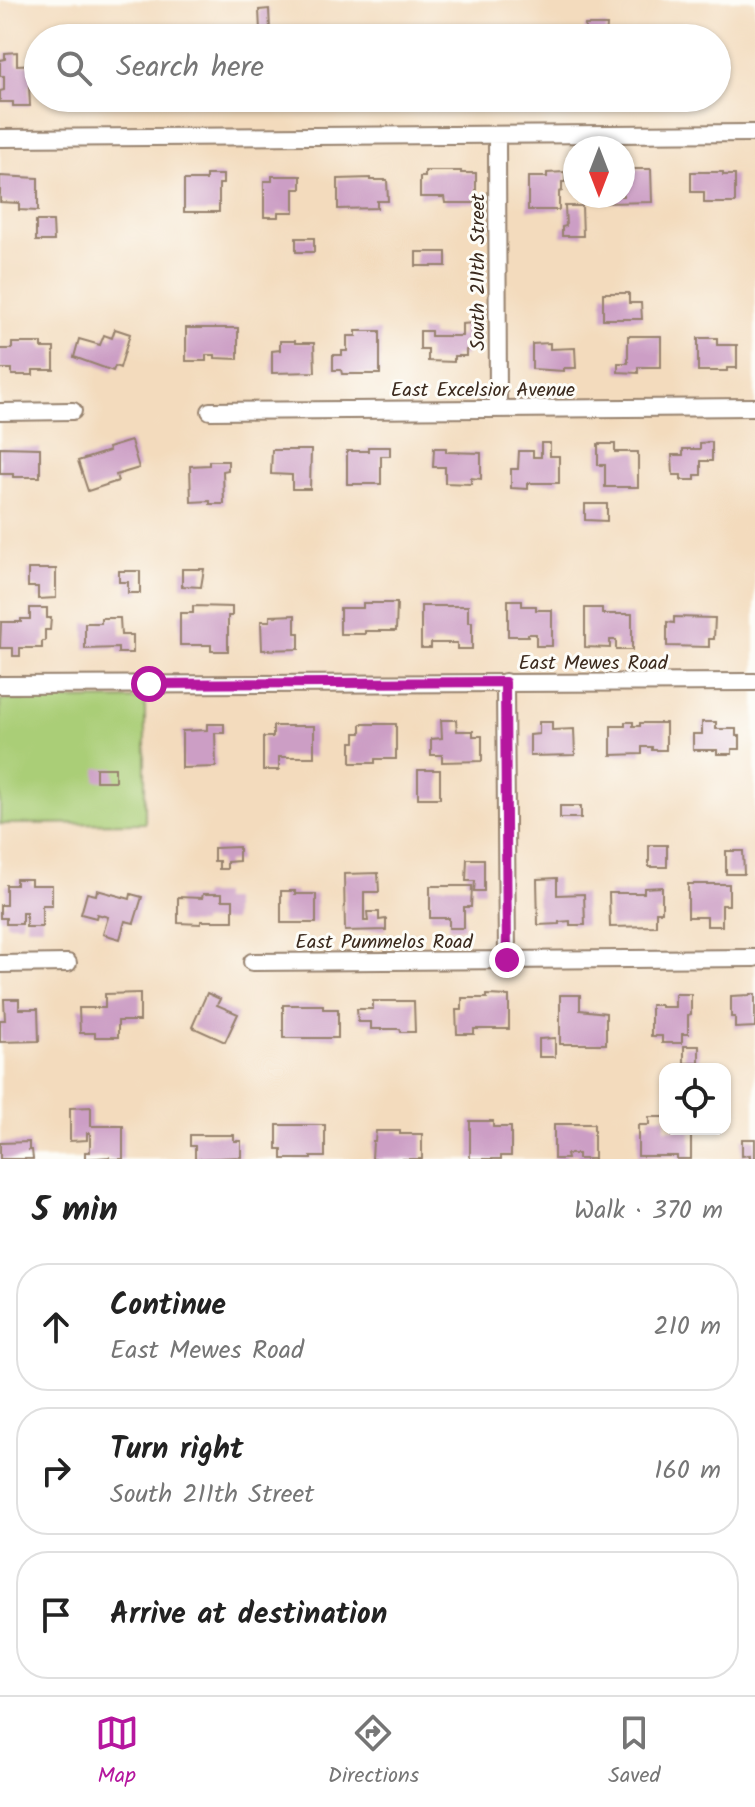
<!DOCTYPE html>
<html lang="en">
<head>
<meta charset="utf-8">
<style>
	:root { --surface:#fff; --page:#f2f2f2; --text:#222; --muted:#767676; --line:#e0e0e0; --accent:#b5179e }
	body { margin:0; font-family:Kalam,sans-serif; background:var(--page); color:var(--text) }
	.controls { position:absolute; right:24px; bottom:24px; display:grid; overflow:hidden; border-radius:16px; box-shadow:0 2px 6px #0004 }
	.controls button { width:72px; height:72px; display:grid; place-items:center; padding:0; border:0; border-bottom:2px solid var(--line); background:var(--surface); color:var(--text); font:40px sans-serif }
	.compass { position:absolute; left:563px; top:136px; width:72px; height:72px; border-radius:50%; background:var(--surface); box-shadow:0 2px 6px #0004; rotate:180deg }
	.stop { position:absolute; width:24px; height:24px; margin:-18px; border:6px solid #b5179e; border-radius:50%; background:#fff }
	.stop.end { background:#b5179e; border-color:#fff; box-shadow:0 2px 8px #0008 }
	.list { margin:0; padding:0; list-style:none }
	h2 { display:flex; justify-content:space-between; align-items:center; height:104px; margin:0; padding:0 32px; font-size:34px }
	h2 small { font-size:26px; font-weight:400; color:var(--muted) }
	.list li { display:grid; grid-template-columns:52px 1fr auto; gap:24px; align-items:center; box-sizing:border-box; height:128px; margin:0 16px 16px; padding:0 16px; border:2px solid var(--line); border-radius:32px }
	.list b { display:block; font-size:30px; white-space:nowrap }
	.list p { margin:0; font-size:26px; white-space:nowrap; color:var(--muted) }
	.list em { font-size:26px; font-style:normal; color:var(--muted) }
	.icon { flex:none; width:44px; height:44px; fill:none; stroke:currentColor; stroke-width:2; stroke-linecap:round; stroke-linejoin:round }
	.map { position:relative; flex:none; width:755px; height:1159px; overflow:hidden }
	.search { position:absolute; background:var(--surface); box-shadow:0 2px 6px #0004; left:24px; right:24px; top:24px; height:88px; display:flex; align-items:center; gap:20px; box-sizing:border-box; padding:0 28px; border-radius:44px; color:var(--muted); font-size:30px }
	.sheet { height:536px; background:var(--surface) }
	nav { display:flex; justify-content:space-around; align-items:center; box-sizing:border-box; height:112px; border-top:2px solid var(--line); background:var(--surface); font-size:22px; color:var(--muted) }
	nav a { display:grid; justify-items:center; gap:4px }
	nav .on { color:var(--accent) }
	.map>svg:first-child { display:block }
	.green { fill:#aace77; stroke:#727c4a; stroke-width:2 }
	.building { fill:#cc9ec5 }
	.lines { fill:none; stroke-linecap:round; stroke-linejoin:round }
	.minor-casing { stroke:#97826e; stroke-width:20 }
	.minor { stroke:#fff; stroke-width:16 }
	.route { stroke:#b5179e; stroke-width:10 }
	.labels { text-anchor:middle; stroke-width:6; stroke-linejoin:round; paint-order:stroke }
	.street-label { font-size:20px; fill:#3b2a1e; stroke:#fdfcf7 }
</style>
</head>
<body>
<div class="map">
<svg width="755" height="1159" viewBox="0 0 755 1159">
	<rect width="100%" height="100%" fill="#fdfcf7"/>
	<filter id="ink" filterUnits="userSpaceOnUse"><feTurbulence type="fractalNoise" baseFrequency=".0125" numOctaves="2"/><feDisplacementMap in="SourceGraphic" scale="16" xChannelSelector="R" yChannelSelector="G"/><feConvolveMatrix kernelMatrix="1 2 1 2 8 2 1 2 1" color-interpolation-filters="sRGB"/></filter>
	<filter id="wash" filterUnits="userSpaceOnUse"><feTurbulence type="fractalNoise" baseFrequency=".006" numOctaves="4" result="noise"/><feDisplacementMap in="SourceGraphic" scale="32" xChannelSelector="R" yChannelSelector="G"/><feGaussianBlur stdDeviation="1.8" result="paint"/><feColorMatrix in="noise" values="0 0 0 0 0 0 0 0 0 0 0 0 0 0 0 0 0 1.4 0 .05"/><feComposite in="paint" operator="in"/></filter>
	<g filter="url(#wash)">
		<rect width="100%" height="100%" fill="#f3dbbd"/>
		<!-- green -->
		<path class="green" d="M145,699v124l-145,1v-124z"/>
		<g id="blocks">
			<!-- building -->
			<path class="building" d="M269,9l1,21 -10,1 -1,-21z
				M585,25h22l-1,13h-21z
				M17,52v13l21,-1v21h-9l1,21h-17v-4h-13v-11l4,-1v-14h-4v-16l5,-1v-6z
				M624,169h27l1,33 -47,1v-7h18z
				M425,171h36v2h15v30h-31l-1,-6h-24v-20h5z
				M565,172v10h-3v9l-3,1v18h-31v-33h19v-4z
				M691,172h32v3h12v28h-31v-11h-13z
				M206,175h17v9h-4v28h-35v-32h22z
				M0,176l38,2v33l-19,-1v-7l-19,-1z
				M272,176h29v13h-7v23h-16v5h-14v-36h8z
				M370,178v2h17l1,21h-11v7l-39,1v-30z
				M565,206h17l1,30h-21v-9l4,-1z
				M36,221h17l1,20h-18z
				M296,238h18v14h-18z
				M416,252h30v14h-30z
				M603,293h26v10h12l1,16h-39z
				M474,323l1,27h-9v6h-12v6l-26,-1v-12h-8v-18h11v5h31v-12z
				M186,328h52v31l-23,-1v-3h-9v6h-20z
				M115,329l15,5 -10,34 -5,-2 -2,5 -39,-14 5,-18 21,6 4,-10 8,3z
				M356,331h24v43h-38l-1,-4h-8v-15h9v-4h5v-15h9z
				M628,336h33v31h-23v6l-20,-1v-9h10z
				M698,338h19v7h20v23h-10v3h-29z
				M280,341h15v2h19l1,29 -43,1v-22l8,-1z
				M12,343h30v5h12v22h-21v5h-21v-6h-12v-20h12z
				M550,343v6l25,-1 1,20h-12v3l-32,-2v-25z
				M131,441l8,27 -23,7 2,6 -30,10 -10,-30 31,-10 -1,-3z
				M712,442v19h-11v14h-6v5h-14v-5h-8l-1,-20h11v-6h17v-6z
				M541,443h9v13h9v27h-31v6l-17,-1v-19h7l1,-18h14v6h8z
				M598,444h17v8h23v35h-33v-22h-7z
				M0,447l40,1v29h-27v-3h-13z
				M368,447h22v9h-9v28h-34v-33h21z
				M434,448h12v4l35,1v26l-10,-1v6l-26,-1v-16h-12z
				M272,450h39l-1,39h-18v-14l-21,-1z
				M209,461h19v9l-5,1 1,33h-14v-3l-19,1 -1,-36 19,-1z
				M585,504h22v17l-22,-1z
				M28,569h28v29l-18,1v-12h-10z
				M182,569h22l-3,18 -19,-1z
				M119,571h21v22h-12v-11h-9z
				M508,600h14v6h14v4h16v36h-16v-12h-8v2h-20z
				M363,603h34l-1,28h-31v3h-25v-26h23z
				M193,606l39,1v9h-4v35h-17v-6h-31v-32h13z
				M421,606h47v16h4v27h-15v-6h-26v5h-10z
				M30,608h17v10h4l-1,12h-5v11h-3v7h-22v8h-7v-8h-13l1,-26h20v-3h9z
				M585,608h17v6h30v36h-16v-10h-6v8l-25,-1z
				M295,615v18h4v16l-37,1 -1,-29h9v-5z
				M674,617l41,1 -1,21h-5v8l-42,-1v-24l7,1z
				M101,618h19l1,17h12v18h-15v-5l-33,1v-26h16z
				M441,720h15l1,11h16v5h9v25l-40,1v-7h-11v-16l11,-1z
				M539,722h13v8l22,-1 1,26 -45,1v-21l9,-1z
				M625,722h8v4h7v-3h26v27h-14v-3h-10v7l-31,1v-29h14z
				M702,722h14v7h20v7h4v13h-8v5h-15v-4h-24v-16h9z
				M207,724h17v9h-9l1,34 -34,1v-37l25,-1z
				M361,724h35v35h-21v4h-24v-21h4v-9h6z
				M273,726h41v31h-35v13h-16v-33h10z
				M96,768h19v13h-19z
				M418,770h22v28h-22z
				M560,806h21v12h-21z
				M649,845h18v22h-18z
				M239,847v14l-12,1v7h-8v-8h-5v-13z
				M726,851h17l1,23h-18z
				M467,859h17v32h-10l1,-10h-9z
				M378,873l1,19h-15v29h4l-1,-9h12v8l7,-1v11l-41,1 -1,-57z
				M557,878v17l27,-1 1,31h-15v-4l-11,1v2l-21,1 -1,-46z
				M16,879h15v6h21v20h-10v22h-16v-14h-4v11h-16v-6h-6v-13h6v-20h10z
				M688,884h41v21h-7v21h-15v-9h-19z
				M430,886h42l-1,21h-7v21h-15v-10h-19z
				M662,887v25h-6v14l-46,1 -1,-34h35v-5z
				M97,890l33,9 1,-5 11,3 -8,26 -9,-2 -5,18 -17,-5 5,-17 -11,-3 -1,4 -15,-4 6,-21 9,2z
				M281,891h14v3h21v29h-35z
				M203,894h19v6h11v21h-32v3l-23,-1v-26l24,1z
				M140,993v28h-22v16h-23v-4h-15l-1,-25h26v-14z
				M207,993l13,6 -3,6 21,9 -13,28 -33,-15z
				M675,994h16v20l-3,1v19h-6v9h-20v-7h-11v-31h10v2h14z
				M750,994h5v33l-20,1v-11h-4v-21l19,-1z
				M487,995l22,1v33h-35v5h-17l-1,-24h6v-12h25z
				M560,995h20v15l26,3v31h-46z
				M4,999h15v10h19l1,32 -39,1v-22h5z
				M373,1001h41l1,31h-14l-1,-3h-29v-7h-13l-1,-13h16z
				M283,1005h40v4h15v29h-55z
				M555,1038v19h-16v-18z
				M684,1046h15v17h-15z
				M91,1107v19h32v33h-14v-2l-24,2v-7h5v-19h-3v7l-17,1v-33z
				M649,1117h16v12h26v30h-14v-3h-39v-31h11z
				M470,1121h23v6h18v29h-10v3h-31z
				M554,1124h40v35h-16v-5h-12l1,5h-13z
				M277,1125h48v32h-14v2h-29v-10h-5z
				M376,1131h24v3h22v25h-50l1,-18h2z
				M190,1135h44v6h7v16l-46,2v-13h-5z
				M742,1139h13v20h-5v-4l-8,1z
				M29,1142v8h3l1,9h-33v-16z"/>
		</g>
	</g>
	<g filter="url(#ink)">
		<use href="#blocks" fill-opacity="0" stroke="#97826e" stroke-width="2"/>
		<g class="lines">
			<!-- minor casing -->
			<g class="minor-casing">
				<path id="minor" d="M497,135l1,274
					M0,138l755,-5
					M210,411l545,-4
					M0,412l73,-1
					M505,682l2,278
					M0,685l755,-3
					M252,962l503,-4
					M0,964l68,-1"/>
			</g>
			<!-- minor -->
			<use href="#minor" class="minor"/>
		</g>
	</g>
	<g class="lines" filter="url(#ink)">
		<!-- route -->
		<path class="route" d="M149,684l356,-2 2,278"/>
	</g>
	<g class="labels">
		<!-- street labels -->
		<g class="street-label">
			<text transform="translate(477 272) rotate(-90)" y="7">South 211th Street</text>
			<text x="483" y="396">East Excelsior Avenue</text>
			<text x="593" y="669">East Mewes Road</text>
			<text x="384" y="948">East Pummelos Road</text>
		</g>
	</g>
</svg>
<div class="controls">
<button><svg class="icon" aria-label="locate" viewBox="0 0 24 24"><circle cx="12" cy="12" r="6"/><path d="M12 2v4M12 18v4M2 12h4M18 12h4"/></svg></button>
</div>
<svg class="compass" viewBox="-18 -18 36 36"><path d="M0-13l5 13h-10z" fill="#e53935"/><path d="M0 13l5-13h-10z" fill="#767676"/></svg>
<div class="stop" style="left:149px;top:684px"></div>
<div class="stop end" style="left:507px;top:960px"></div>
<div class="search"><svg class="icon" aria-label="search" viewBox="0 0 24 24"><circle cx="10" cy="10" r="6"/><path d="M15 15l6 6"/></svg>Search here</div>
</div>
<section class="sheet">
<h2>5 min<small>Walk · 370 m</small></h2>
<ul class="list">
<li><svg class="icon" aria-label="ahead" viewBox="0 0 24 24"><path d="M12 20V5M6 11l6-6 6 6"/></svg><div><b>Continue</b><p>East Mewes Road</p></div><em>210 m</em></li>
<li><svg class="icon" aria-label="right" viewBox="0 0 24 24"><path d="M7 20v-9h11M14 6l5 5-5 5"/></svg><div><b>Turn right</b><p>South 211th Street</p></div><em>160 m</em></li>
<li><svg class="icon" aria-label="arrive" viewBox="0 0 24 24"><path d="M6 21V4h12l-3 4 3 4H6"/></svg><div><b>Arrive at destination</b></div></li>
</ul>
</section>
<nav>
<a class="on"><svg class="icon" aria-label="map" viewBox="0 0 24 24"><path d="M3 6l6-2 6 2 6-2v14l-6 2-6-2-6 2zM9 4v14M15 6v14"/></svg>Map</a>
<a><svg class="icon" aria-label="directions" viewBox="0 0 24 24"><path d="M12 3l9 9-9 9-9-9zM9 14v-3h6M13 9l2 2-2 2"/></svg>Directions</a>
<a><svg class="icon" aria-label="saved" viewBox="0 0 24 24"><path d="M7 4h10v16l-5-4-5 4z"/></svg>Saved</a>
</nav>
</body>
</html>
